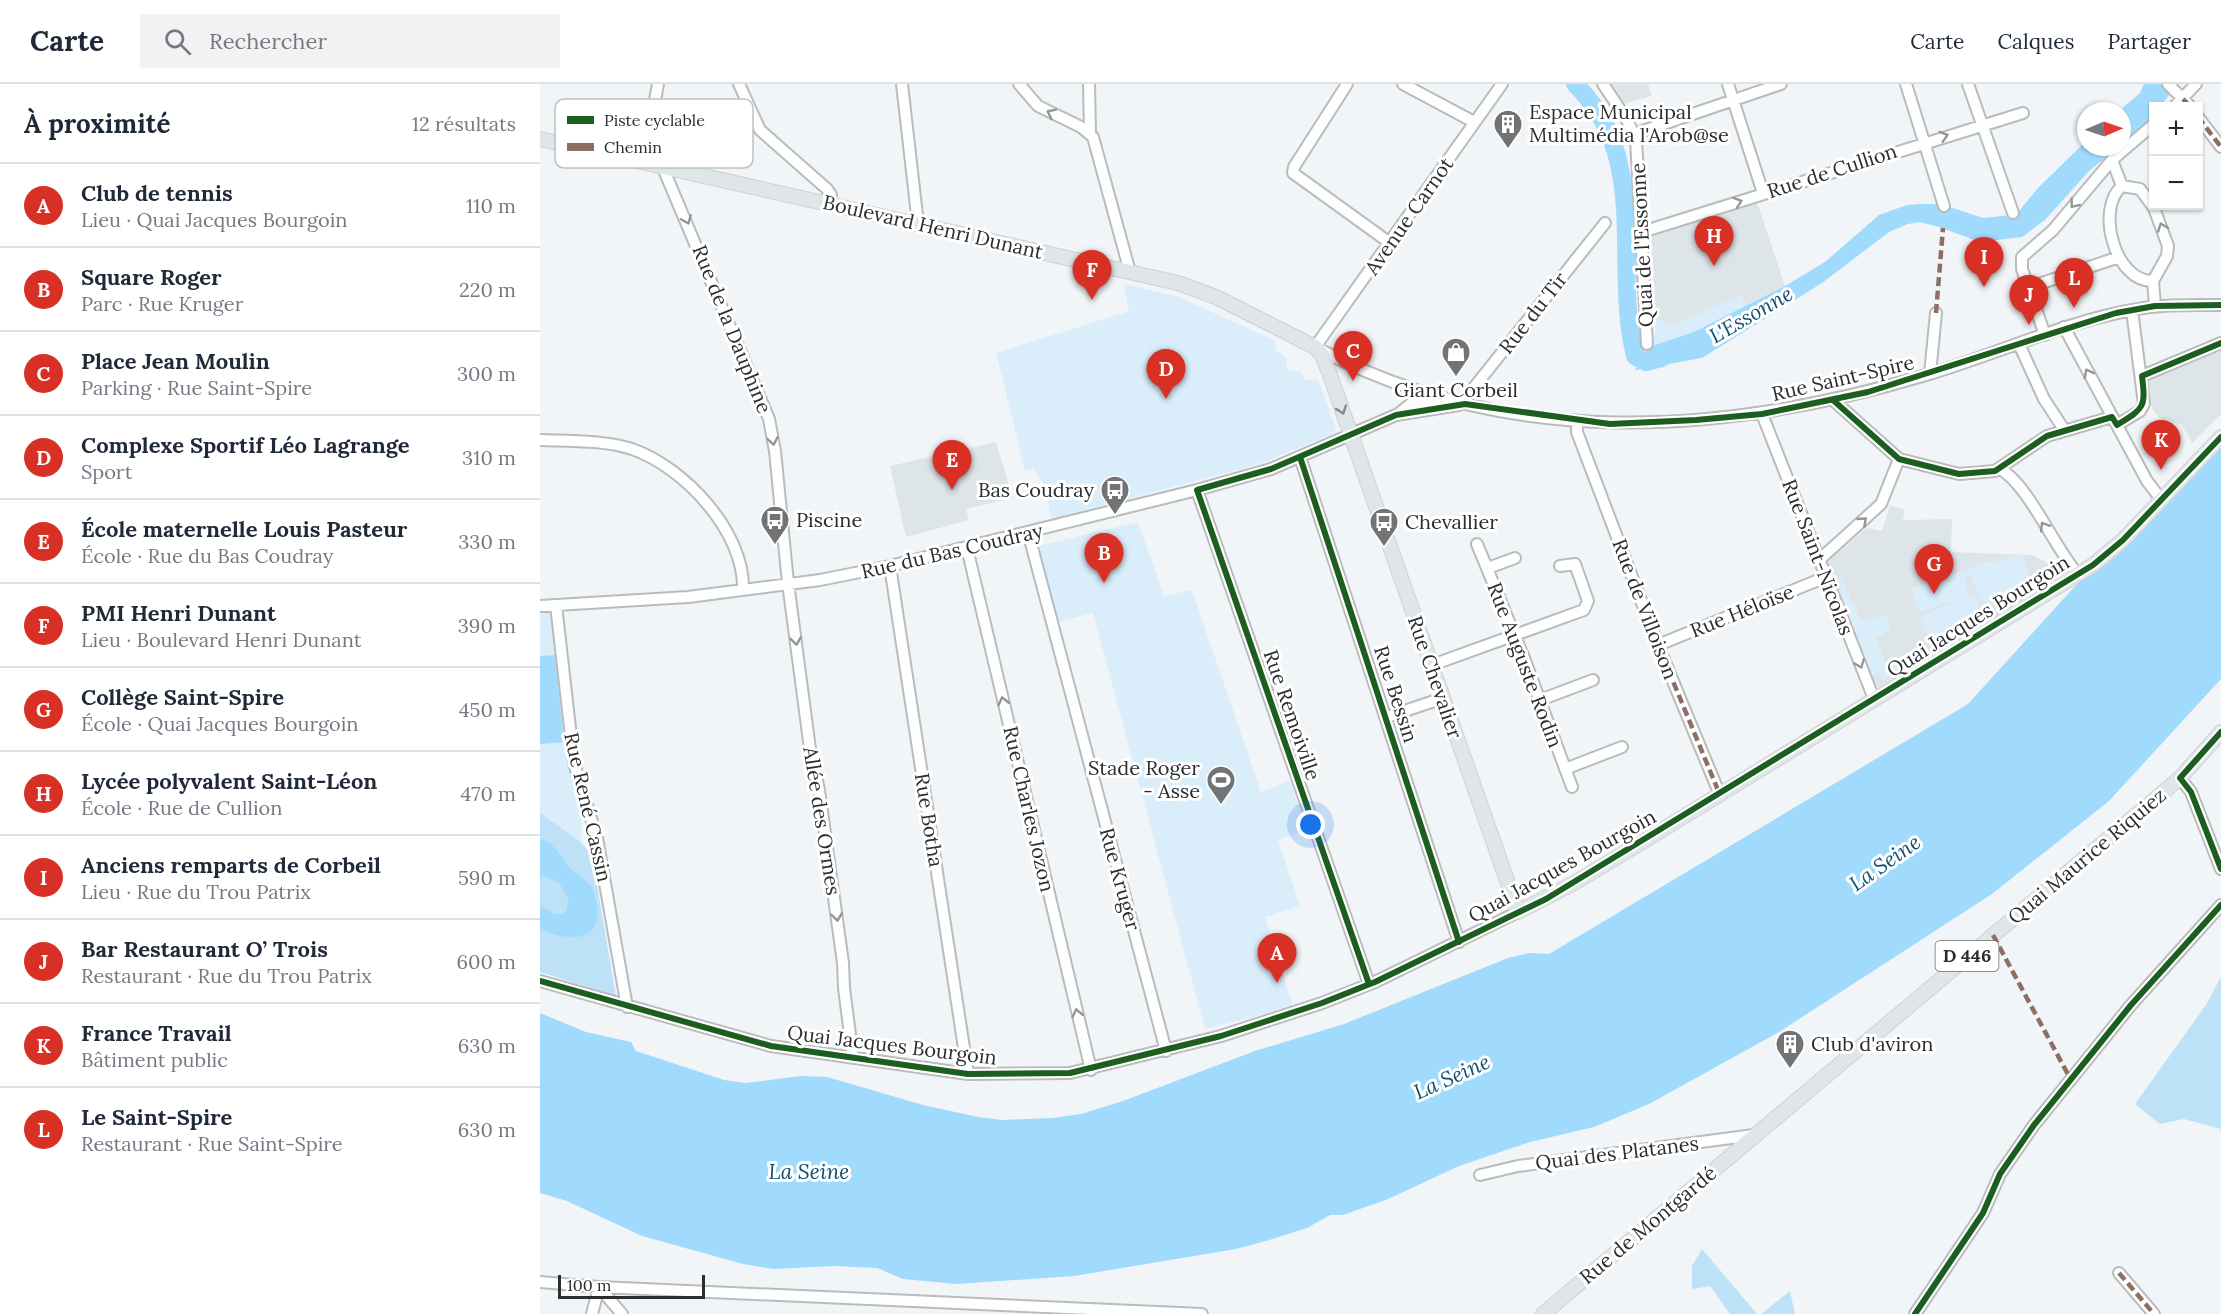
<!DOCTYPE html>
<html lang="fr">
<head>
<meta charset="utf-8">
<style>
	:root { --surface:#fff; --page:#f2f2f3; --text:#1f2937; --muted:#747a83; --line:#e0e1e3; --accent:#d93025 }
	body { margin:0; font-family:Lora,serif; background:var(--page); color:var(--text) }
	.controls { position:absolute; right:18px; top:18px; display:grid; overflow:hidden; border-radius:0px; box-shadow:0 2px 4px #0004 }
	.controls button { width:54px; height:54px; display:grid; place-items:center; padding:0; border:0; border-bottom:2px solid var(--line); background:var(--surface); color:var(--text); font:30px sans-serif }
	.compass { position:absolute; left:1537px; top:18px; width:54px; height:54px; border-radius:50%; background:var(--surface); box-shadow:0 2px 4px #0004; rotate:88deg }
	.scale { position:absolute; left:18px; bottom:15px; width:147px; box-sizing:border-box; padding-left:6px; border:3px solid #2c2d2e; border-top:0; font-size:16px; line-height:21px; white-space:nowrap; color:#2c2d2e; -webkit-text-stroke:4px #fff; paint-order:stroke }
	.you { position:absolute; left:771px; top:741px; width:21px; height:21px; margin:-15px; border:4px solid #fff; border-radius:50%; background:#1a73e8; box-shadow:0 0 0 9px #1a73e833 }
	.badge { display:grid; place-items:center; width:39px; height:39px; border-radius:50%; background:var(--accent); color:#fff; font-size:20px; font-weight:700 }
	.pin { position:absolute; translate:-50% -50px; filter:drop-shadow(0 2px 3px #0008) }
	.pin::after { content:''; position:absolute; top:32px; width:21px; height:18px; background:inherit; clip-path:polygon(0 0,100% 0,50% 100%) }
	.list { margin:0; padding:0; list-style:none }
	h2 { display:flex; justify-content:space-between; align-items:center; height:78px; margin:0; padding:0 24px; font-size:26px }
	h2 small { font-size:20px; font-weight:400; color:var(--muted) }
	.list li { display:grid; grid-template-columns:39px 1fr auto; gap:18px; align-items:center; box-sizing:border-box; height:84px; padding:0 24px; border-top:2px solid var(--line) }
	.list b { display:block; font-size:22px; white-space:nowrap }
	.list p { margin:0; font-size:20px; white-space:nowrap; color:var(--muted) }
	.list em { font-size:20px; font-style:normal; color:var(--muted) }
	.icon { flex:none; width:33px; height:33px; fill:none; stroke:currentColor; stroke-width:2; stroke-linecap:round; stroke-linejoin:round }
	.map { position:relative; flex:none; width:1681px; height:1230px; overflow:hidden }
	header { display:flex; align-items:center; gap:36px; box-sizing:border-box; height:84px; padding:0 30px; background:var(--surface); border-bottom:2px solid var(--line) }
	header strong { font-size:28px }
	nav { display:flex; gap:33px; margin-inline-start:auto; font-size:21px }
	.search { width:420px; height:54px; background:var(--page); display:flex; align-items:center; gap:15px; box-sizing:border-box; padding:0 21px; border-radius:0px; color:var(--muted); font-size:22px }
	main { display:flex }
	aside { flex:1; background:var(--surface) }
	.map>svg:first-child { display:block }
	.built { fill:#dee5e9 }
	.green { fill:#daedfa }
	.forest { fill:#bde1f7 }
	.water { fill:#a0dafc }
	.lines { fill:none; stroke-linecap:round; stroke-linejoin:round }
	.river { stroke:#a0dafc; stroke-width:18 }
	.minor-casing { stroke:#b9bbbc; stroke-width:14 }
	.major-casing { stroke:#d0d1d2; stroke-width:16 }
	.minor { stroke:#fdfefe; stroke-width:10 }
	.major { stroke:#dee6e9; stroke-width:14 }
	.quiet { stroke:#8d6e63; stroke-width:4.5; stroke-dasharray:9 4.5; stroke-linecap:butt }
	.cycleway-casing { stroke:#fff; stroke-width:10 }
	.cycleway { stroke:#1b5e20; stroke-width:6 }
	.oneway { stroke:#949696 }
	.oneway2 { stroke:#858a8c }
	.labels { text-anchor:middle; stroke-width:6; stroke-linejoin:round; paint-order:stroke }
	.shield { fill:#fff; stroke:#6b6c6d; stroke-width:1.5 }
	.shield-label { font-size:18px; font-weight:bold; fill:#2c2d2e }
	.poi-label { font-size:20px; fill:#2c2d2e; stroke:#fff; text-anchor:start }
	.street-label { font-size:20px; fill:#2c2d2e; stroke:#fff }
	.water-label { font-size:21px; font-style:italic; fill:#105070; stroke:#fff }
	.key { fill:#fff; stroke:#c0c0c0; stroke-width:1.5 }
	.key-label { font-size:16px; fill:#2c2d2e }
</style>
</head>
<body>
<header>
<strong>Carte</strong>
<div class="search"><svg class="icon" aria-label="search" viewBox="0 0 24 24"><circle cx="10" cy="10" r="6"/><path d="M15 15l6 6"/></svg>Rechercher</div>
<nav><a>Carte</a><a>Calques</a><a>Partager</a></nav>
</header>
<main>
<aside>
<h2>À proximité<small>12 résultats</small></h2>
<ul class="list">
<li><span class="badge">A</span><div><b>Club de tennis</b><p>Lieu · Quai Jacques Bourgoin</p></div><em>110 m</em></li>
<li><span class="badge">B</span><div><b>Square Roger</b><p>Parc · Rue Kruger</p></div><em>220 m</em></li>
<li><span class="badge">C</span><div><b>Place Jean Moulin</b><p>Parking · Rue Saint-Spire</p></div><em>300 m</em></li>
<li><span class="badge">D</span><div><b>Complexe Sportif Léo Lagrange</b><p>Sport</p></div><em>310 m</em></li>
<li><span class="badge">E</span><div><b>École maternelle Louis Pasteur</b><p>École · Rue du Bas Coudray</p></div><em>330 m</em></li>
<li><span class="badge">F</span><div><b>PMI Henri Dunant</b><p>Lieu · Boulevard Henri Dunant</p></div><em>390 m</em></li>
<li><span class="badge">G</span><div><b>Collège Saint-Spire</b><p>École · Quai Jacques Bourgoin</p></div><em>450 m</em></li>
<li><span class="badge">H</span><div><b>Lycée polyvalent Saint-Léon</b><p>École · Rue de Cullion</p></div><em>470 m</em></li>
<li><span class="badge">I</span><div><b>Anciens remparts de Corbeil</b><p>Lieu · Rue du Trou Patrix</p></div><em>590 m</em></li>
<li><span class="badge">J</span><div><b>Bar Restaurant O’ Trois</b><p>Restaurant · Rue du Trou Patrix</p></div><em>600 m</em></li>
<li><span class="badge">K</span><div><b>France Travail</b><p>Bâtiment public</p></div><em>630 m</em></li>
<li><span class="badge">L</span><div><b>Le Saint-Spire</b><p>Restaurant · Rue Saint-Spire</p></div><em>630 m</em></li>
</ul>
</aside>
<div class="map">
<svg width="1681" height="1230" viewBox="0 0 1681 1230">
	<rect width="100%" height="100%" fill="#f2f5f7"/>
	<!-- built -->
	<path class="built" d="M1069,0h39l4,12 -29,8z
		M1217,118l28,84 -91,46 -45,15 7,-15 -5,-97z
		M1681,263v67l-29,29 -10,-18 -22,-6 -8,-11 -5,-27 1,-4z
		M456,358l17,56 -47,11 3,11 -63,17 -16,-71z
		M1350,421l15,5 -2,10 49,-1 -1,33 82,3 26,14 -38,33 -143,85 -7,-10 -45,-111 1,-4 40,-34 15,3z"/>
	<!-- green -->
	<path class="green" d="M584,200l55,13 97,44 -1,9 12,8 -1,7 4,6h11l4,9 13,-1 18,50 -4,5 -73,30 -207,55 -9,-37 -10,-13 -8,2 -29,-118 133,-42z
		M1201,211l5,12 -52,25 -45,15 7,-15 -1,-12h7l6,7z
		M598,438l26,74 28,-6 69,202 29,-11 17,48 -29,11 22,66 -35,11 28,90 -88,22 -112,-416 -35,9 -20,-76z
		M1481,470l3,4 7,27 -4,4 -40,13 -6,-1 -11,-26 -6,2 4,16 -3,3 -45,16 -9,-23 83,-29 1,3z
		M1300,494l23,44 23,-8 5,14 -16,11 15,30 44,-22 -15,-30 55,-24 9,27 -48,29 1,4 -52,27 -5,-8 -8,4 -34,-96z
		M16,521l26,187 -1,50 -41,-29v-207z"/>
	<!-- forest -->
	<path class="forest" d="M0,729l41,29 11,14 24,140 -76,-24z
		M1681,893v152l-37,-10 -24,5 -25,-20 71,-99z
		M1162,1165l55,65h-27l-20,-28 -18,3v-23z
		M1250,1207l5,23h-34z"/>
	<!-- water -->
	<path class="water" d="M1604,0h33l-16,22h-7l-1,11 -31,27v-33h-3l21,-18z
		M1546,57v6h33l-29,23 -45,50 -23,17 -42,5 -41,-15 -19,-5 -12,2 -19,8 -67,51 -120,75 -67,12 14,-23 45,-15 91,-46 40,-24 54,-47 28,-10 13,-1h21l42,14 28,-3 8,-4 19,-23z
		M1681,360v235l-112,122 -117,93 -213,138 -130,72 -55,23 -64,15 -71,24 -71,33 -45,16h-13l-23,13 -38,12 -33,9 -162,27 -117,8 -54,-5 -26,-11 -43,-2 -61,3 -30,-5 -101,-28 -75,-35 -27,-8v-180l46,19 45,10 5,9 88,29 22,3 54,-7 27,1 96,28 55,12 24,3 50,-2 29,-4 42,-13 132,-50 89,-27 164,-66 22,-5 19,1 419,-250 109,-120 48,-39z
		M15,571l9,87 -24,2v-88z
		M0,755c17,5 19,17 29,28 7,8 21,14 24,23 17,46 -16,58 -53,38v-22l15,8h10l4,-15 -10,-16 -16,-8 -3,4z"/>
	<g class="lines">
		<!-- river -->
		<path class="river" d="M1035,0c77,75 37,179 60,272l11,6 16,-4"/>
		<!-- minor casing -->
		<g class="minor-casing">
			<path id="minor" d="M118,0l-6,33 6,39 111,263 6,32 13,132 22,166 9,41 24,173 1,25 9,70
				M199,0l21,46 67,59 4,6 -1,8
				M362,0l15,131 -2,8
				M479,0l19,22 43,21 12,10 37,135
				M549,0l1,49
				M807,0l-53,83 -1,6 97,70
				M863,0l71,38
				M962,0l-187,263c193,103 407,89 611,28 69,-20 135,-52 206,-65 29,-6 59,-5 89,-5
				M1063,0l24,36 9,19 11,205
				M1188,0l35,109
				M1366,0l38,122
				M1428,0l45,129
				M1628,0l22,22
				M1635,22l21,-22
				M1658,33l23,30
				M1094,50l147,-50
				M1572,76l10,26
				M1102,148l381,-119
				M1613,197c-38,1 -58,-72 -31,-95l18,3 14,19 14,38 -1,10 -14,25 2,25
				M1490,203l89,-30
				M1524,243l83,154 10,13
				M1505,251l-23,-66v-12l31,-27 59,-70 42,-36
				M1479,260l25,55 21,32
				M1390,290l6,-61
				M1602,292l79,-33
				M1293,316l66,59 60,15 36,-3 52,-35 65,-19
				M925,320l3,-9 137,-172
				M1222,330l112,285
				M857,331l15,-12 25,-4
				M1037,337v11l81,213 62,150
				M1577,341l23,-14 4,-7 -12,-94
				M0,356c29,1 64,0 92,9 52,18 113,83 111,141
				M760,373l159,485
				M1460,385c28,15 54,78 77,104
				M657,406l172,494
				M488,448l138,519
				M937,460l47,114 48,129
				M427,464l124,522
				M1279,476l62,-56 18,-45
				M350,482l78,508
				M948,484l27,-10
				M16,521l18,158 23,75 30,169
				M0,522l148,-9 132,-17 70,-14 307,-76 74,-21 125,-54 63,-10
				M1118,561l168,-68
				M892,581l152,-55 4,-9 -13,-37 -15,2
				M1000,616l53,-20
				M847,633l56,-19
				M1025,685l57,-22
				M1640,694l11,14 30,77
				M0,897l231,65 197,28 102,-1 151,-37 101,-33 53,-21 143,-70
				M940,1091l38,-9 236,-31
				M1579,1189l35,41
				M0,1198l59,5 603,27
				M59,1203l23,27
				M52,1230l7,-27
				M1375,1230l68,-101 17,-39 34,-49 97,-120 90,-100"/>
		</g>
		<!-- major casing -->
		<g class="major-casing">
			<path id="major" d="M0,55l638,144 38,14 99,50 7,8 7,17 189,540 58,-30 73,-44 444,-273 30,-25 98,-103
				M1003,1230l637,-536 41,-46"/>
		</g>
		<!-- minor -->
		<use href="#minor" class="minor"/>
		<!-- major -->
		<use href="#major" class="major"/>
		<!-- quiet -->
		<path class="quiet" d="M1643,15l7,7
			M1658,33l23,30
			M1396,229l7,-85
			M1118,561l62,150
			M1453,851l78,145
			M1579,1189l35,41"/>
		<!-- cycleway casing -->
		<g class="cycleway-casing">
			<path id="cycleway" d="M1293,316l66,59 60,15 36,-3 52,-35 65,-19 5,8c27,-17 29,-17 25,-49l79,-33
				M760,373l159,485
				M1681,648l-41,46 11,14 30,77
				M0,897l231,65 197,28 102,-1 151,-37 101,-33 53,-21 171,-83 547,-334 30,-25 98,-103
				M829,900l-172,-494 74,-21 125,-54 69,-11 145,20 86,-4 66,-6 106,-22 248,-79 39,-7 66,-1
				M1375,1230l68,-101 17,-39 34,-49 97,-120 90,-100"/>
		</g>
		<!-- cycleway -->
		<use href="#cycleway" class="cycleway"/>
	</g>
	<!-- one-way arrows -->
	<defs><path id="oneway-chevron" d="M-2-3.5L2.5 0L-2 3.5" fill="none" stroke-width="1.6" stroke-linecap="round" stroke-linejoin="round" transform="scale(1.5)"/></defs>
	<g class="oneway">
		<use href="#oneway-chevron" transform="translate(511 29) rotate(-153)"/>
		<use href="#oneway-chevron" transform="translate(1404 52) rotate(-17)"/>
		<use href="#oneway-chevron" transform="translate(1198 118) rotate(-18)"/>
		<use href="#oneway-chevron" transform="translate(1534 120) rotate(128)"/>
		<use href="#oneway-chevron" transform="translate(147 136) rotate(67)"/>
		<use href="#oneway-chevron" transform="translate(1622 143) rotate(-110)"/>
		<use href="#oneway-chevron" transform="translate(1548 289) rotate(-118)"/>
		<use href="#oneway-chevron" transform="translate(233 357) rotate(80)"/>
		<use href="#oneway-chevron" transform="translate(1323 437) rotate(-41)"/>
		<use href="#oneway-chevron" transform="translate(1504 442) rotate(-122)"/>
		<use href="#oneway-chevron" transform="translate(256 557) rotate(83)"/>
		<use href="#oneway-chevron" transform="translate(1320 580) rotate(68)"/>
		<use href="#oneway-chevron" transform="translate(463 617) rotate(-103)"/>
		<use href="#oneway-chevron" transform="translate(297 833) rotate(82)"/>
		<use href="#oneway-chevron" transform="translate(537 929) rotate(-103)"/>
	</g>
	<use class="oneway2" href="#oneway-chevron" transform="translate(802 326) rotate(71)"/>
	<!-- icons -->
	<defs>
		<g id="building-pin" transform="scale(1.5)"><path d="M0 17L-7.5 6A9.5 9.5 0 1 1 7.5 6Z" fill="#717374" stroke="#fff"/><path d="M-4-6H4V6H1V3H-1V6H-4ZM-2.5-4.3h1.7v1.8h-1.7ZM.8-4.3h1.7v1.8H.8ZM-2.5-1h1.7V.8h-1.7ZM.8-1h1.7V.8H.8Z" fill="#fff"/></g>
		<g id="shop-pin" transform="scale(1.5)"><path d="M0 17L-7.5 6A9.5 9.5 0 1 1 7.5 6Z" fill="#717374" stroke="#fff"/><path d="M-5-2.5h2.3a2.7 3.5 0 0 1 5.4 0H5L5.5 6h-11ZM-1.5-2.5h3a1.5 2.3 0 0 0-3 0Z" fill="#fff"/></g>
		<g id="bus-pin" transform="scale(1.5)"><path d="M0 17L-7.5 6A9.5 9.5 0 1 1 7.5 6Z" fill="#717374" stroke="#fff"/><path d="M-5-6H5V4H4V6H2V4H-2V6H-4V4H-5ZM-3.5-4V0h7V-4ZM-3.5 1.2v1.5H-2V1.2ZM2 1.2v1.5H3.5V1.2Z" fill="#fff"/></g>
		<g id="stadium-pin" transform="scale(1.5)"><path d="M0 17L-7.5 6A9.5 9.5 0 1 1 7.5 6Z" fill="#717374" stroke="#fff"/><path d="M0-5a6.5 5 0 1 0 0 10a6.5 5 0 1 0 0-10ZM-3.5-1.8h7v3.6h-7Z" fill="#fff"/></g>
	</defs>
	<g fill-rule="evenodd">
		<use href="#building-pin" x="968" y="40"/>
		<use href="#shop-pin" x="916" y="268"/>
		<use href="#bus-pin" x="575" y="406"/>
		<use href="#bus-pin" x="235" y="436"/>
		<use href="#bus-pin" x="844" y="438"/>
		<use href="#stadium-pin" x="681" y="696"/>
		<use href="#building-pin" x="1250" y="960"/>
	</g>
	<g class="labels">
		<!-- shield labels -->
		<rect class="shield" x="1395.5" y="857" width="63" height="30" rx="4.5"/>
		<g class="shield-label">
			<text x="1427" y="878">D 446</text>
		</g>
		<!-- poi labels -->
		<g class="poi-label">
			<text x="989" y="35">Espace Municipal<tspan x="989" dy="23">Multimédia l'Arob@se</tspan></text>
			<text x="916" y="313" text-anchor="middle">Giant Corbeil</text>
			<text x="554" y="413" text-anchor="end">Bas Coudray</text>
			<text x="256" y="443">Piscine</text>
			<text x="865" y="445">Chevallier</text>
			<text x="660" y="691" text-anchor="end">Stade Roger<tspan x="660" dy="23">- Asse</tspan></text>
			<text x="1271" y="967">Club d'aviron</text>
		</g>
		<!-- street labels -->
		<g class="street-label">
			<text transform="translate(1292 87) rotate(-18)" y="7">Rue de Cullion</text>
			<text transform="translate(869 132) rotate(-55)" y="7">Avenue Carnot</text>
			<text transform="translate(393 143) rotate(13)" y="7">Boulevard Henri Dunant</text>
			<text transform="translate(1102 161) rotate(-93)" y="7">Quai de l'Essonne</text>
			<text transform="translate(993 229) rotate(-52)" y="7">Rue du Tir</text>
			<text transform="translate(192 245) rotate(68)" y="7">Rue de la Dauphine</text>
			<text transform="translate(1303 294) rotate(-13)" y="7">Rue Saint-Spire</text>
			<text transform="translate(412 467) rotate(-13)" y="7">Rue du Bas Coudray</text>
			<text transform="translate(1278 473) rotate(69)" y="7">Rue Saint-Nicolas</text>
			<text transform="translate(1105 525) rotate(69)" y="7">Rue de Villoison</text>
			<text transform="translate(1202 527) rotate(-22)" y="7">Rue Héloïse</text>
			<text transform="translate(1438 532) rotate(-32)" y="7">Quai Jacques Bourgoin</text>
			<text transform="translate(985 581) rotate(69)" y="7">Rue Auguste Rodin</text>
			<text transform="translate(895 593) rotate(71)" y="7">Rue Chevalier</text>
			<text transform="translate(856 610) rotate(72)" y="7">Rue Bessin</text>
			<text transform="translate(752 631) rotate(71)" y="7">Rue Remoiville</text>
			<text transform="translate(48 723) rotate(77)" y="7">Rue René Cassin</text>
			<text transform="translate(489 725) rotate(77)" y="7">Rue Charles Jozon</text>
			<text transform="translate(389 736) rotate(81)" y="7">Rue Botha</text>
			<text transform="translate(282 737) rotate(81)" y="7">Allée des Ormes</text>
			<text transform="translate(1547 772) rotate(-40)" y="7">Quai Maurice Riquiez</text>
			<text transform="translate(1022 782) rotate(-29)" y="7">Quai Jacques Bourgoin</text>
			<text transform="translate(580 795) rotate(75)" y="7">Rue Kruger</text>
			<text transform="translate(352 961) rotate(7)" y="7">Quai Jacques Bourgoin</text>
			<text transform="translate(1077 1069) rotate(-7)" y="7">Quai des Platanes</text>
			<text transform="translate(1108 1141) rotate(-40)" y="7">Rue de Montgardé</text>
		</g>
		<!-- water labels -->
		<g class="water-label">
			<text transform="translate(1211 231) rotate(-30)" y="7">L'Essonne</text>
			<text transform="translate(1345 779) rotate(-35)" y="7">La Seine</text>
			<text transform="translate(912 993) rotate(-24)" y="7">La Seine</text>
			<text x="269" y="1095">La Seine</text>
		</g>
	</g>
	<!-- legend -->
	<rect x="15" y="15" width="198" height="69" rx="9" class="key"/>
	<rect x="27" y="32" width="27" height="8" fill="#1b5e20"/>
	<rect x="27" y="59" width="27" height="8" fill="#8d6e63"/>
	<g class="key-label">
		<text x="64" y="42">Piste cyclable</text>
		<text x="64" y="69">Chemin</text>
	</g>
</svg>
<div class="controls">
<button>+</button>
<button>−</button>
</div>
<svg class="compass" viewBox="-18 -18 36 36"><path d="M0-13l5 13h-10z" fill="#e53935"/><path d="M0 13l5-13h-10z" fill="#747a83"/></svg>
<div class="scale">100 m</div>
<div class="you"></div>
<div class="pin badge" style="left:737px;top:899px">A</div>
<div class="pin badge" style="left:564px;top:499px">B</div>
<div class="pin badge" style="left:813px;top:297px">C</div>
<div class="pin badge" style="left:626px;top:315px">D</div>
<div class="pin badge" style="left:412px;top:406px">E</div>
<div class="pin badge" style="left:552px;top:216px">F</div>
<div class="pin badge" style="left:1394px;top:510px">G</div>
<div class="pin badge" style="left:1174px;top:182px">H</div>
<div class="pin badge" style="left:1444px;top:203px">I</div>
<div class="pin badge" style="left:1489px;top:241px">J</div>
<div class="pin badge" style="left:1621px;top:386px">K</div>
<div class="pin badge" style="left:1534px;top:224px">L</div>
</div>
</main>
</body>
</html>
